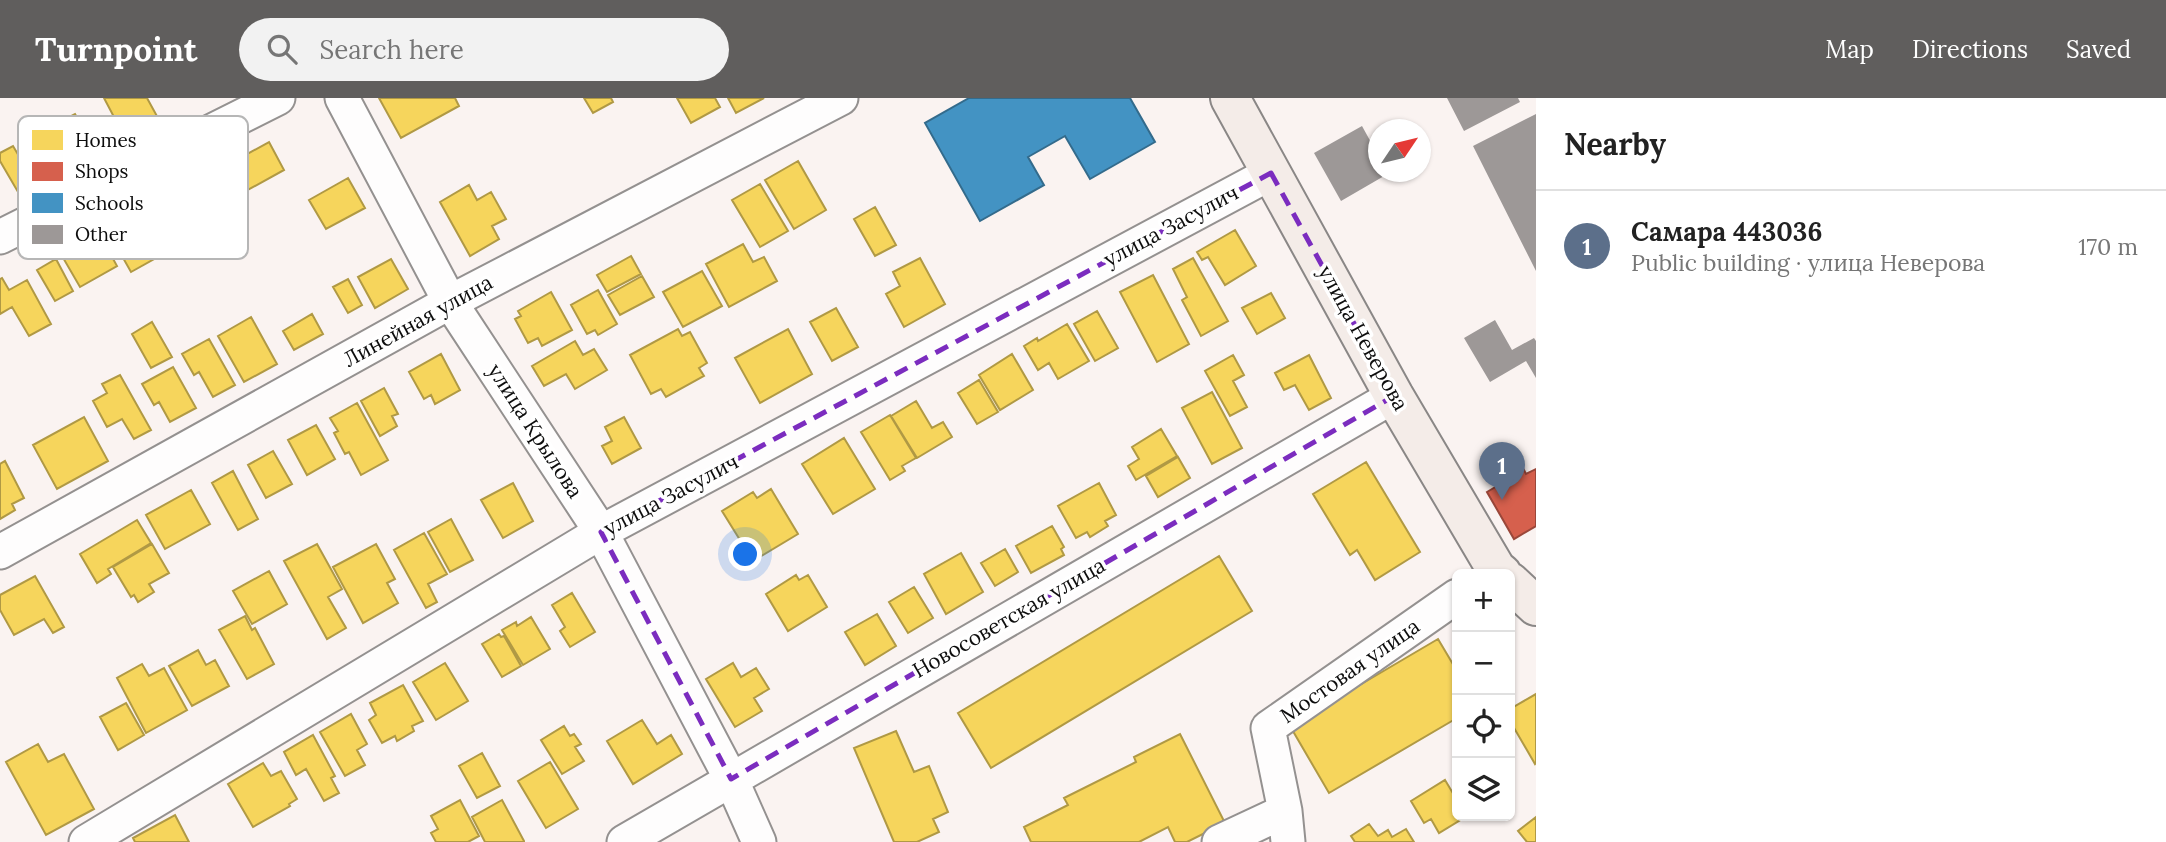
<!DOCTYPE html>
<html lang="en">
<head>
<meta charset="utf-8">
<style>
	:root { --surface:#fff; --page:#f2f2f2; --text:#222; --muted:#767676; --line:#e0e0e0; --accent:#605e5d }
	body { margin:0; font-family:Lora,serif; background:var(--page); color:var(--text) }
	.controls { position:absolute; right:21px; bottom:21px; display:grid; overflow:hidden; border-radius:10px; box-shadow:0 2px 5px #0004 }
	.controls button { width:63px; height:63px; display:grid; place-items:center; padding:0; border:0; border-bottom:2px solid var(--line); background:var(--surface); color:var(--text); font:35px sans-serif }
	.compass { position:absolute; left:1368px; top:21px; width:63px; height:63px; border-radius:50%; background:var(--surface); box-shadow:0 2px 5px #0004; rotate:55deg }
	.you { position:absolute; left:746px; top:457px; width:24px; height:24px; margin:-18px; border:5px solid #fff; border-radius:50%; background:#1a73e8; box-shadow:0 0 0 10px #1a73e833 }
	.badge { display:grid; place-items:center; width:46px; height:46px; border-radius:50%; background:var(--accent); color:#fff; font-size:23px; font-weight:700 }
	.pin { position:absolute; translate:-50% -58px; filter:drop-shadow(0 2px 4px #0008) }
	.pin::after { content:''; position:absolute; top:37px; width:24px; height:21px; background:inherit; clip-path:polygon(0 0,100% 0,50% 100%) }
	.list { margin:0; padding:0; list-style:none }
	h2 { display:flex; justify-content:space-between; align-items:center; height:91px; margin:0; padding:0 28px; font-size:30px }
	h2 small { font-size:23px; font-weight:400; color:var(--muted) }
	.list li { display:grid; grid-template-columns:46px 1fr auto; gap:21px; align-items:center; box-sizing:border-box; height:112px; padding:0 28px; border-top:2px solid var(--line) }
	.list b { display:block; font-size:26px; white-space:nowrap }
	.list p { margin:0; font-size:23px; white-space:nowrap; color:var(--muted) }
	.list em { font-size:23px; font-style:normal; color:var(--muted) }
	.icon { flex:none; width:38px; height:38px; fill:none; stroke:currentColor; stroke-width:2; stroke-linecap:round; stroke-linejoin:round }
	.map { position:relative; flex:none; width:1536px; height:744px; overflow:hidden }
	header { display:flex; align-items:center; gap:42px; box-sizing:border-box; height:98px; padding:0 35px; background:var(--accent); color:#fff }
	header strong { font-size:33px }
	nav { display:flex; gap:38px; margin-inline-start:auto; font-size:24px }
	.search { width:490px; height:63px; background:var(--page); display:flex; align-items:center; gap:18px; box-sizing:border-box; padding:0 24px; border-radius:38px; color:var(--muted); font-size:26px }
	main { display:flex }
	aside { flex:1; background:var(--surface) }
	.map>svg:first-child { display:block }
	.homes { fill:#f6d55c; stroke:#b09944; stroke-width:2 }
	.shops { fill:#d6604d; stroke:#9a473a; stroke-width:2 }
	.schools { fill:#4393c3; stroke:#336b8c; stroke-width:2 }
	.building { fill:#9d9897 }
	.lines { fill:none; stroke-linecap:round; stroke-linejoin:round }
	.street-casing { stroke:#949190; stroke-width:37 }
	.secondary-casing { stroke:#8a8786; stroke-width:42 }
	.street { stroke:#fefdfd; stroke-width:33 }
	.secondary { stroke:#f4ece8; stroke-width:38 }
	.marked { fill:none; stroke:#7b2cbf; stroke-width:5; stroke-dasharray:14 9; stroke-linejoin:round }
	.labels { text-anchor:middle; stroke-width:7; stroke-linejoin:round; paint-order:stroke }
	.street-label { font-size:21px; fill:#0d0d0d; stroke:#fff }
	.key { fill:#fff; stroke:#b6b6b6; stroke-width:2 }
	.key-label { font-size:19px; fill:#0d0d0d }
</style>
</head>
<body>
<header>
<strong>Turnpoint</strong>
<div class="search"><svg class="icon" aria-label="search" viewBox="0 0 24 24"><circle cx="10" cy="10" r="6"/><path d="M15 15l6 6"/></svg>Search here</div>
<nav><a>Map</a><a>Directions</a><a>Saved</a></nav>
</header>
<main>
<div class="map">
<svg width="1536" height="744" viewBox="0 0 1536 744">
	<rect width="100%" height="100%" fill="#faf3f1"/>
	<!-- homes -->
	<path class="homes" d="M104,0h43l11,20 -17,9 1,3 -17,8z
		M379,0h76l4,8 -58,32z
		M584,0h27l2,4 -20,11z
		M677,0h38l5,9 -29,16z
		M728,0h36l-28,15z
		M75,16l10,17 -6,3 12,22 -25,14 -22,-40z
		M269,44l15,28 -38,21 -15,-28z
		M40,45l16,27 -38,22 -18,-31v-8l13,-7 6,10z
		M798,63l28,49 -32,19 -29,-49z
		M348,80l17,30 -39,21 -17,-29z
		M760,86l28,47 -28,16 -28,-47z
		M469,87l8,15 14,-8 15,27 -14,7 7,13 -29,17 -30,-54z
		M875,109l21,38 -21,11 -21,-37z
		M143,116l22,39 -34,19 -22,-39z
		M1235,132l21,36 -31,19 -17,-28 -6,3 -5,-8z
		M100,137l17,31 -37,21 -18,-31z
		M743,146l10,18 11,-5 13,24 -48,26 -23,-43z
		M631,158l10,18 -34,18 -10,-17z
		M920,160l25,46 -41,23 -18,-33 14,-8 -7,-14z
		M1193,160l35,63 -27,15 -19,-36 5,-3 -14,-28z
		M56,161l17,32 -18,10 -18,-31z
		M391,161l17,30 -33,19 -17,-31z
		M702,173l20,35 -39,21 -20,-35z
		M1153,177l36,69 -32,18 -37,-70z
		M642,178l12,21 -34,18 -12,-20z
		M2,180l7,12 18,-10 24,44 -22,12 -17,-29 -12,7v-35z
		M348,181l14,26 -14,8 -15,-26z
		M598,192l19,34 -19,11 -3,-5 -8,4 -16,-29z
		M551,194l21,38 -30,16 -4,-8 -10,5 -13,-24 6,-3 -3,-5z
		M1271,195l14,25 -28,16 -15,-26z
		M836,210l22,39 -26,14 -22,-39z
		M1097,213l21,37 -23,13 -21,-37z
		M312,216l11,20 -29,16 -11,-19z
		M251,219l26,47 -33,18 -26,-46z
		M152,224l20,35 -21,11 -19,-34z
		M1067,226l22,37 -31,18 -9,-16 -11,7 -14,-24 13,-8 1,3z
		M678,231l4,7 8,-4 17,31 -8,5 5,8 -38,21 -5,-8 -10,5 -21,-39z
		M788,231l24,45 -52,29 -25,-45z
		M209,241l26,46 -22,12 -14,-25 -5,3 -12,-21z
		M575,243l8,14 11,-6 13,21 -32,19 -9,-15 -22,12 -12,-20z
		M441,256l19,36 -25,14 -4,-9 -7,4 -15,-27z
		M1012,256l21,36 -33,20 -21,-35z
		M1233,257l11,20 -11,6 14,26 -17,9 -25,-45z
		M1309,257l22,43 -22,12 -14,-25 -11,5 -9,-17z
		M173,269l23,41 -26,14 -11,-20 -5,3 -12,-21z
		M120,277l31,55 -17,9 -12,-20 -15,8 -14,-26 14,-8 -5,-9z
		M979,282l19,32 -21,12 -19,-31z
		M384,290l14,26 -6,2 5,10 -17,10 -19,-35z
		M1212,294l30,56 -30,16 -30,-56z
		M916,303l16,27 11,-6 9,15 -35,21 -26,-42z
		M357,305l31,57 -27,15 -12,-23 -4,2 -11,-21 4,-2 -8,-13z
		M890,317l26,43 -14,8 3,5 -15,9 -29,-48z
		M84,319l24,44 -51,28 -24,-44z
		M624,319l17,31 -29,16 -10,-18 10,-5 -7,-14z
		M316,327l19,34 -28,16 -19,-35z
		M1161,331l16,27 -41,24 -8,-14 11,-7 -7,-12z
		M844,340l31,51 -42,25 -31,-50z
		M273,353l19,33 -26,14 -18,-33z
		M1178,359l12,21 -32,19 -12,-21z
		M5,363l19,37 -12,6 3,6 -15,9v-55z
		M1366,364l54,90 -45,28 -18,-30 -7,5 -37,-61z
		M233,373l25,48 -20,11 -26,-47z
		M513,385l20,38 -30,17 -22,-38z
		M1099,385l17,32 -11,6 3,5 -18,11 -3,-5 -11,6 -18,-32z
		M771,391l27,45 -45,27 -31,-50 31,-19 4,6z
		M191,392l19,34 -45,25 -19,-34z
		M451,421l22,41 -23,12 -22,-40z
		M137,422l14,23 -43,26 3,5 -14,9 -17,-29z
		M1052,428l12,21 -3,2 3,6 -33,18 -15,-27z
		M424,435l23,41 -19,10 9,18 -11,6 -32,-58z
		M152,446l17,29 -20,11 5,8 -16,10 -4,-7 -3,2 -18,-30z
		M317,446l25,45 -14,8 18,31 -19,11 -43,-78z
		M376,446l19,35 -8,4 11,20 -35,20 -30,-56z
		M1005,451l13,23 -23,14 -14,-23z
		M961,455l22,39 -37,22 -22,-40z
		M1219,458l33,55 -261,157 -33,-55z
		M269,473l18,33 -35,20 -19,-33z
		M796,477l3,5 9,-5 19,32 -39,24 -22,-37z
		M35,478l29,51 -11,6 -9,-14 -30,16 -14,-25v-15z
		M914,489l19,31 -25,15 -19,-31z
		M572,495l23,39 -25,15 -10,-16 5,-4 -13,-22z
		M877,516l19,32 -31,19 -20,-33z
		M245,518l7,14 3,-2 19,36 -27,15 -28,-49z
		M531,519l19,32 -27,16 -21,-35 14,-8 1,4z
		M499,536l2,3 3,-1 17,30 -19,11 -20,-33z
		M1438,541l19,32v47l-128,75 -39,-67z
		M198,552l8,15 9,-5 14,26 -37,20 -23,-40z
		M445,565l23,38 -32,19 -23,-38z
		M733,565l8,14 15,-9 13,21 -15,9 8,13 -27,16 -29,-48z
		M142,566l7,12 15,-8 23,42 -41,23 -29,-55z
		M403,587l20,36 -11,5 2,5 -17,10 -2,-5 -13,7 -13,-23 7,-5 -6,-12z
		M1536,596v69l-1,1 -25,-43v-12z
		M126,605l18,32 -26,15 -18,-33z
		M351,616l16,30 -10,6 8,15 -20,11 -25,-44z
		M642,622l15,24 14,-9 11,19 -49,30 -26,-43z
		M564,628l6,10 4,-2 7,10 -6,3 9,14 -22,13 -21,-34z
		M896,633l18,41 15,-6 19,46 -15,7 6,13 -22,10h-23l-40,-94z
		M1180,636l45,89 -38,19h-12l-7,-15 -29,15h-108l-7,-15 44,-22 -4,-7 72,-36 -2,-5z
		M313,637l22,41 -4,2 8,15 -15,8 -18,-32 -10,6 -12,-23z
		M38,646l10,18 16,-8 30,55 -48,26 -40,-73z
		M482,655l18,33 -23,12 -18,-32z
		M550,664l28,47 -32,19 -28,-47z
		M263,665l8,13 10,-5 16,28 -8,5 1,2 -37,21 -25,-43z
		M1445,682l12,20v16h10l-28,17 -8,-14 -7,4 -13,-22z
		M460,702l19,36 -11,6h-32l-5,-9 7,-4 -7,-13z
		M502,702l22,41v1h-39l-13,-25z
		M175,717l14,27h-54l-2,-4z
		M1536,719v25h-9l-9,-11z
		M1369,726l9,12 10,-6 4,7 14,-8 8,13h-59l-4,-6z"/>
	<!-- shops -->
	<path class="shops" d="M1536,371v57l-22,13 -27,-47 37,-22 2,4z"/>
	<!-- schools -->
	<path class="schools" d="M969,0h161l25,44 -65,37 -25,-43 -37,21 16,28 -64,36 -55,-98z"/>
	<!-- building -->
	<path class="building" d="M1447,0h71l2,4 -56,29z
		M1536,16v157l-63,-125z
		M1362,28l16,29v17h13l-50,29 -27,-48z
		M1495,222l17,30 22,-12 2,3v37l-10,-17 -36,21 -26,-44z"/>
	<g class="lines">
		<!-- street casing -->
		<g class="street-casing">
			<path id="street" d="M342,0l108,204 151,230 130,247 28,63
				M0,139l278,-139
				M0,454l450,-250 391,-204
				M86,744l515,-310 670,-359
				M624,744l770,-446
				M1219,744l66,-31
				M1288,744l-3,-31 -17,-83 189,-132"/>
		</g>
		<!-- secondary casing -->
		<g class="secondary-casing">
			<path id="secondary" d="M1230,0l164,298 102,173 6,5
				M1510,484l26,24"/>
		</g>
		<!-- street -->
		<use href="#street" class="street"/>
		<!-- secondary -->
		<use href="#secondary" class="secondary"/>
	</g>
	<!-- marked area -->
	<path class="marked" d="M1271,75l123,223 -663,383 -130,-247z"/>
	<g class="labels">
		<!-- street labels -->
		<g class="street-label">
			<text transform="translate(1171 128) rotate(-28)" y="7">улица Засулич</text>
			<text transform="translate(418 223) rotate(-29)" y="7">Линейная улица</text>
			<text transform="translate(1363 240) rotate(61)" y="7">улица Неверова</text>
			<text transform="translate(535 333) rotate(57)" y="7">улица Крылова</text>
			<text transform="translate(671 397) rotate(-28)" y="7">улица Засулич</text>
			<text transform="translate(1009 520) rotate(-30)" y="7">Новосоветская улица</text>
			<text transform="translate(1350 573) rotate(-35)" y="7">Мостовая улица</text>
		</g>
	</g>
	<!-- legend -->
	<rect x="18" y="18" width="230" height="143" rx="10" class="key"/>
	<rect x="32" y="32" width="31" height="20" fill="#f6d55c"/>
	<rect x="32" y="64" width="31" height="19" fill="#d6604d"/>
	<rect x="32" y="95" width="31" height="20" fill="#4393c3"/>
	<rect x="32" y="127" width="31" height="19" fill="#9d9897"/>
	<g class="key-label">
		<text x="75" y="49">Homes</text>
		<text x="75" y="80">Shops</text>
		<text x="75" y="112">Schools</text>
		<text x="75" y="143">Other</text>
	</g>
</svg>
<div class="controls">
<button>+</button>
<button>−</button>
<button><svg class="icon" aria-label="locate" viewBox="0 0 24 24"><circle cx="12" cy="12" r="6"/><path d="M12 2v4M12 18v4M2 12h4M18 12h4"/></svg></button>
<button><svg class="icon" aria-label="layers" viewBox="0 0 24 24"><path d="M12 4l9 5-9 5-9-5zM3 14l9 5 9-5"/></svg></button>
</div>
<svg class="compass" viewBox="-18 -18 36 36"><path d="M0-13l5 13h-10z" fill="#e53935"/><path d="M0 13l5-13h-10z" fill="#767676"/></svg>
<div class="you"></div>
<div class="pin badge" style="left:1502px;top:402px;background:#5c6f8a">1</div>
</div>
<aside>
<h2>Nearby<small></small></h2>
<ul class="list">
<li><span class="badge" style="background:#5c6f8a">1</span><div><b>Самара 443036</b><p>Public building · улица Неверова</p></div><em>170 m</em></li>
</ul>
</aside>
</main>
</body>
</html>
